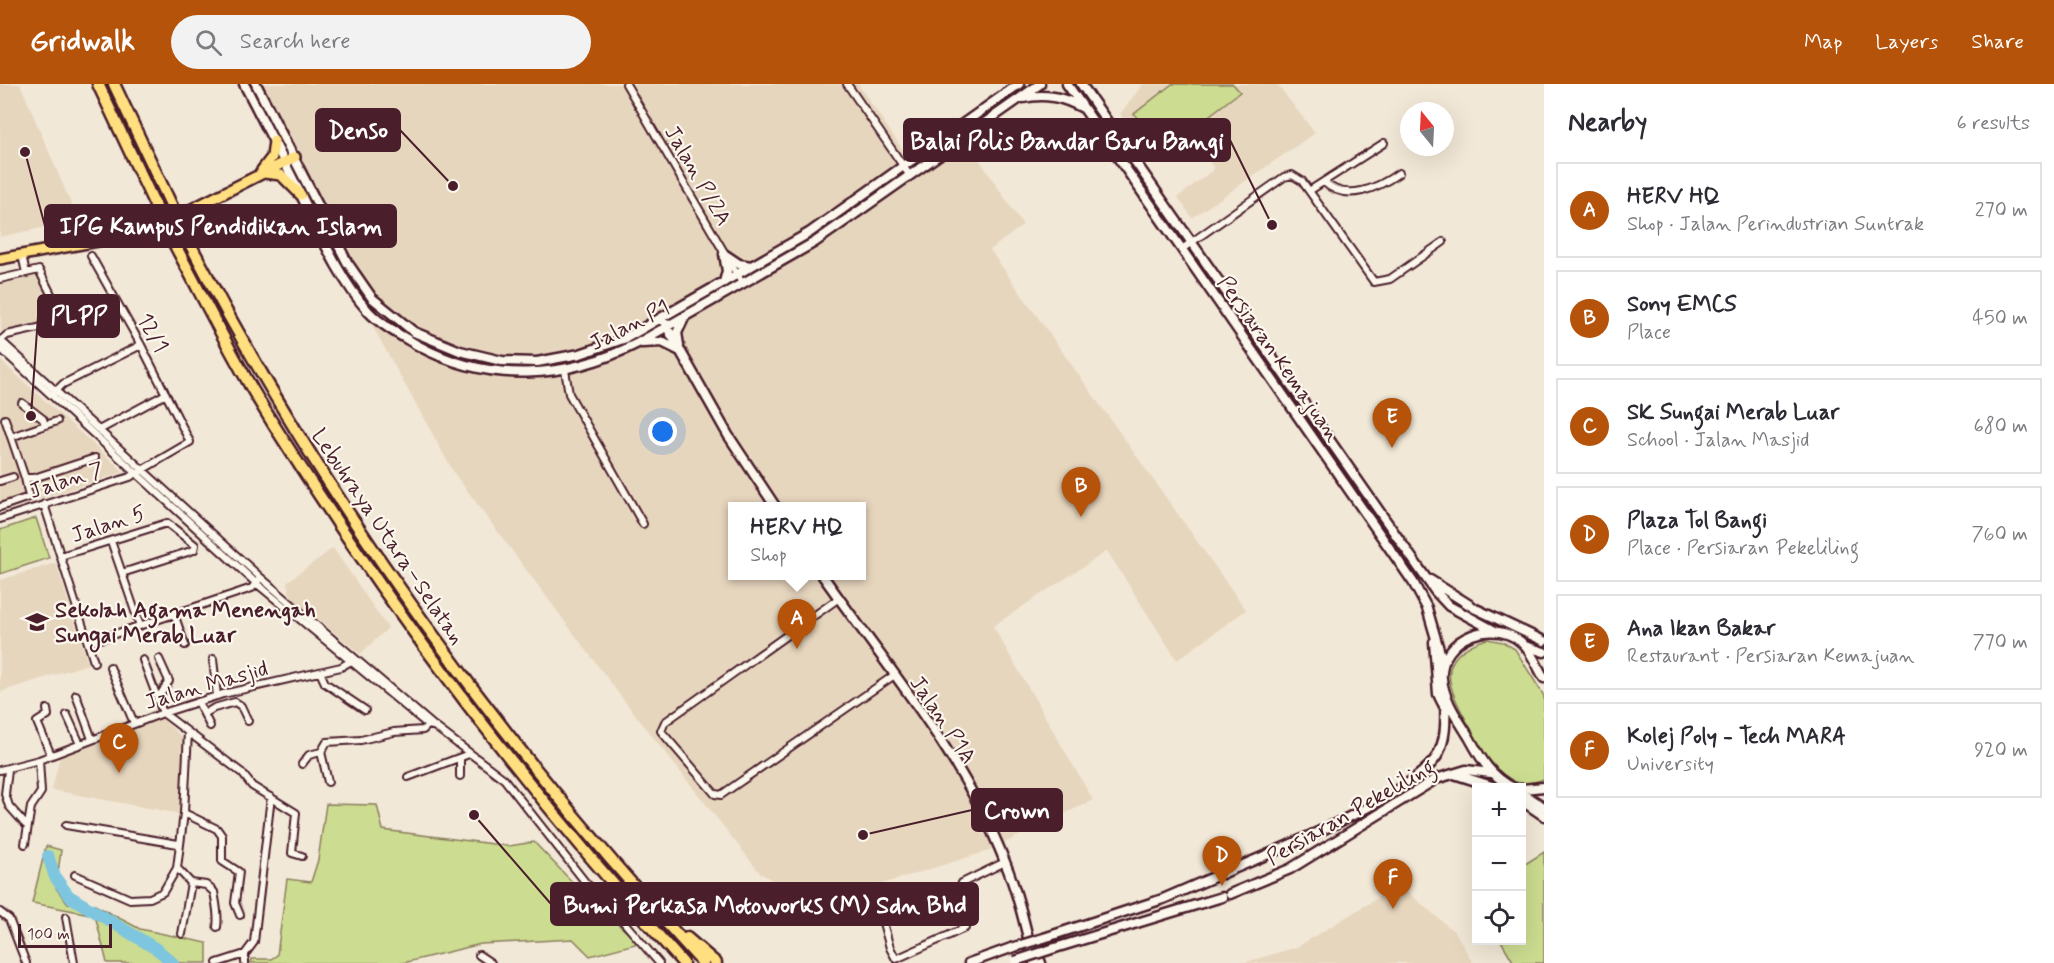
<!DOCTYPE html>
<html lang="en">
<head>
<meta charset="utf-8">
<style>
	:root { --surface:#fff; --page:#f2f2f3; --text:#2b2b33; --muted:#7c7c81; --line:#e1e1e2; --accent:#b45309 }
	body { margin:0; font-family:Mynerve,sans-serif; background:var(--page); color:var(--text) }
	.controls { position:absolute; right:18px; bottom:18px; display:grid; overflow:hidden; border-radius:0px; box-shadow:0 6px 24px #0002 }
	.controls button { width:54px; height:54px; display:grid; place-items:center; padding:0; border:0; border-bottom:2px solid var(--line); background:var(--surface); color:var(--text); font:30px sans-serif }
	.compass { position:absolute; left:1400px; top:18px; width:54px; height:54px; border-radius:50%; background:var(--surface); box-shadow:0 6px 24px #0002; rotate:342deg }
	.scale { position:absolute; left:18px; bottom:15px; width:94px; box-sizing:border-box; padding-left:6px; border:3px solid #4a1f2b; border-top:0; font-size:16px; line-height:21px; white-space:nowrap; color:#4a1f2b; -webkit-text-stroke:4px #fbf7ec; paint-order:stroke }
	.you { position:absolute; left:663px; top:348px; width:21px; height:21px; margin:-15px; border:4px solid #fff; border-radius:50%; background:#1a73e8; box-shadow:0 0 0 9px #1a73e833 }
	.badge { display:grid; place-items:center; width:39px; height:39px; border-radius:50%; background:var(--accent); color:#fff; font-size:20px; font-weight:700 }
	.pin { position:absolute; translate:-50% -50px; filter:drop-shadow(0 2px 3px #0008) }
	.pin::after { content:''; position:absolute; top:32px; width:21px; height:18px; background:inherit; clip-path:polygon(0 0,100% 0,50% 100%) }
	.popup { position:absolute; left:728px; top:418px; width:138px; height:78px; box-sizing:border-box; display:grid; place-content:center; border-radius:0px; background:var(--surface); filter:drop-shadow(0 2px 4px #0005); font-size:20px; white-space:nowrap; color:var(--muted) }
	.popup b { font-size:22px; color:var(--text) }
	.popup::after { content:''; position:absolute; left:50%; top:100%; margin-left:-12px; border:12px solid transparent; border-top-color:var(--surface) }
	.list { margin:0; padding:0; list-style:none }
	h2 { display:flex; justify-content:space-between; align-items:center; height:78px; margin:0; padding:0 24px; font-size:26px }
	h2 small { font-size:20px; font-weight:400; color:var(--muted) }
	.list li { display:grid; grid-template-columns:39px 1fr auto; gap:18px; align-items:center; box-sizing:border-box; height:96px; margin:0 12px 12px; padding:0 12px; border:2px solid var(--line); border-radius:0px }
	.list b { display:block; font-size:22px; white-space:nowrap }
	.list p { margin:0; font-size:20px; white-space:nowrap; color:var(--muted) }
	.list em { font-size:20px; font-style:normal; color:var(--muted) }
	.icon { flex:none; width:33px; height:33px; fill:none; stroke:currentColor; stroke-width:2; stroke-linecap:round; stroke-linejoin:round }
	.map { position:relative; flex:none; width:1544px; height:879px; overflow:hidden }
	header { display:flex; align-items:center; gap:36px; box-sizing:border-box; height:84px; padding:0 30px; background:var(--accent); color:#fff }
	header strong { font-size:28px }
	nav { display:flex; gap:33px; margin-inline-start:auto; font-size:21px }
	.search { width:420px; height:54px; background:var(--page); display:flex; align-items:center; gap:15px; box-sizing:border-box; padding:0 21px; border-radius:33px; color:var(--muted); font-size:22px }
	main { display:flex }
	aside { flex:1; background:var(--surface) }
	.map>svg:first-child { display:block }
	.built { fill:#e7d6be; fill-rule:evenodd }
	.green { fill:#ccdc90; stroke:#8b7e5e; stroke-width:1.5 }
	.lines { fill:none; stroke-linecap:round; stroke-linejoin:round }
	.river { stroke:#7ec5df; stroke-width:12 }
	.street-casing { stroke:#4a1f2b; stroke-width:10 }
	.secondary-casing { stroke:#4a1f2b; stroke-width:13 }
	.primary-casing { stroke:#4a1f2b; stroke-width:14 }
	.highway-casing { stroke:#4a1f2b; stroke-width:15 }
	.street { stroke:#fbf7ec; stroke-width:6 }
	.secondary { stroke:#fbf7ec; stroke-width:8 }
	.primary { stroke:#ffdf80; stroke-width:9 }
	.highway { stroke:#ffdf80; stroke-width:10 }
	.secondary-bridge-casing { stroke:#4a1f2b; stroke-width:13; stroke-linecap:butt }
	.highway-bridge-casing { stroke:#4a1f2b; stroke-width:15; stroke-linecap:butt }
	.secondary-bridge { stroke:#fbf7ec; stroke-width:8 }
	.highway-bridge { stroke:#ffdf80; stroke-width:10 }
	.labels { text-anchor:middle; stroke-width:4.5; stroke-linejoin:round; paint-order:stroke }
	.street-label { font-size:22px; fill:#4a1f2b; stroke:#fbf7ec }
	.poi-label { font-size:22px; font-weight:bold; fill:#4a1f2b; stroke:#fbf7ec; text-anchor:start }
	.leader { fill:none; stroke:#4a1f2b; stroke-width:2 }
	.callout-dot { fill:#4a1f2b; stroke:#fbf7ec; stroke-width:2 }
	.callout { fill:#4a1f2b; stroke:#4a1f2b; stroke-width:2 }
	.callout-label { font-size:24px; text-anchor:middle; font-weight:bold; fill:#fff }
</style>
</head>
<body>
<header>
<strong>Gridwalk</strong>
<div class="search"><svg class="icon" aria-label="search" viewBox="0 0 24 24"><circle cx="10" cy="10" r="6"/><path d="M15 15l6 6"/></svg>Search here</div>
<nav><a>Map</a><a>Layers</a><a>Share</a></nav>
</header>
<main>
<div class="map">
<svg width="1544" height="879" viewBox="0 0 1544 879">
	<rect width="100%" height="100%" fill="#f2e8d7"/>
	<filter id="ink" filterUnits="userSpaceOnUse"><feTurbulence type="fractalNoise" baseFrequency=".0167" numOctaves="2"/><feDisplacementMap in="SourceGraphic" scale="12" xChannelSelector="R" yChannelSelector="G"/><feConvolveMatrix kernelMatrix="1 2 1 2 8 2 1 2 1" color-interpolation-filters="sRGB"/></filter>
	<g filter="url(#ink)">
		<!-- built -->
		<path class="built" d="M0,0h20l58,136 -78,17z
			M238,0h620l47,69 47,-34 71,106 -33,25 256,360 -69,50 -70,-109 -114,75 100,174 -108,52 -171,53 -54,-32 -141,-179 -165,-221zM732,422h130v70h-130z
			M1143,0h134l38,49 -123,85 -14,-21 36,-28 -22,-34 -38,26 -34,-47z
			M39,189l22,48 -60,13 -1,-52z
			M0,276l124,112 -124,40z
			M333,464l55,80 -28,26 -70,-58 -3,-14z
			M56,479l32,101 -88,28v-112z
			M161,634l23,21 -4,75 -128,-24 8,-34z
			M1399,801l57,48 17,30h-230l54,-16z"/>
		<!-- green -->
		<path class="green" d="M1172,0h61l7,8 -68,52 -14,1 -24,-31z
			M36,434l13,40 -49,16v-44z
			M1487,555l16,3 12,7 29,47v83c-14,5 -26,6 -40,-1 -16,-9 -23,-30 -31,-45 -21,-39 -46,-76 14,-94z
			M326,720l51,1 6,25 126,16 25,-4 45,47 60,54 -49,13 -17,-17 -92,5 -78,19h-152l1,-4h19l6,-4 10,-76 24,3 7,-22z
			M46,762l15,4 -5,38 11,15 26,1 47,25 67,14v20h-100l-12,-48 -63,-12z
			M1544,768v111h-30l-13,-22 21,-1v-74z"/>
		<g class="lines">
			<!-- river -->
			<path class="river" d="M48,772l7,21 14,19 89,54 15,13"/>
			<!-- street casing -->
			<g class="street-casing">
				<path id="street" d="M626,0l116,199
					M847,0l63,92
					M1324,98c22,21 54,6 75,-9
					M1309,107l75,-48
					M1182,165l102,-72 8,-2 10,6 72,101 16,-3 53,-37
					M22,171l4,18
					M0,195l39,-9 26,52
					M0,256l260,237 174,149 70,53 82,104 24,23 49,57
					M0,257l7,-6 58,-13 49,-24
					M0,264l256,235 172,142 5,1
					M565,286l4,24 74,130
					M55,308l8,-8 78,-39
					M22,319l21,16 2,6
					M5,335l20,59h9l61,-20
					M99,346l67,-36
					M11,353l46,-16
					M0,397l13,-4
					M44,420l50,158
					M0,423l29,-10 -4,-19
					M0,435l130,-42 60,-35 -49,-97 -50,-89
					M111,457l29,85
					M61,472l106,-33 28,22 -1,5 -72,23
					M839,514l-174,124 -4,9 54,63 6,1 172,-119
					M174,530l11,31
					M88,559l164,-55 6,-7
					M213,575l4,37
					M143,576l20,53 79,60 10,13 44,27 -4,40 10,3
					M110,583l24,56
					M320,588l5,11 40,27
					M76,611l16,44
					M157,616l12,-19 -10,-22
					M198,618l12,24
					M47,625l1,6 -11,7 14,33
					M204,630l10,-6 21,-6 6,4 7,15
					M67,631l13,29
					M302,680l7,-9 12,-3
					M0,686l39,-10 124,-47 60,-19 118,-27 10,-6
					M8,686l-3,24 4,12 16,18
					M460,692v-17
					M408,693l61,-23
					M328,698l-7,-30 6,-10 34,-2 33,-8 29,-2 7,-7
					M184,729l33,16 5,7v25l17,11 -4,31 5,12
					M66,741l112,19
					M25,760l6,-37 10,-15 -2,-32
					M177,784l14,15 15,2 8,7c2,11 5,24 3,35
					M75,791l55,24 20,-1 13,-6 14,-24 7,-55 4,-81
					M959,807l-30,4 -49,17 10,36 6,11 69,-31 -6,-37 3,-8 43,-21
					M0,828l9,7 17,44
					M66,833l8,46
					M182,850l9,-51
					M479,871l12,8
					M217,879l28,-9
					M245,879v-9l9,-12 17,-145"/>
			</g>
			<!-- secondary casing -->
			<g class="secondary-casing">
				<path id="secondary" d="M244,0c19,36 38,73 56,109 20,40 38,84 68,118 13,14 32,24 49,34 71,39 149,35 221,-2l177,-101 225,-158
					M256,0l91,178 25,36 42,34 46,19 42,10 35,1 43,-8 46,-16 183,-105 210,-149
					M1067,0l346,498 14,26 16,55
					M1081,0l354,507 14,15 46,25
					M1023,14c22,-5 40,-1 60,10
					M724,170l15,10 12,2
					M724,198l3,-11 -3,-17
					M664,238l64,113 47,71
					M642,259l20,-1 18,9
					M679,261l-2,-12 8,-17
					M823,492c64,91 141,181 182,286 13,32 21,67 29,101
					M1430,496l46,29 68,32
					M1434,558l4,52 6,12
					M1525,562l19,6
					M1454,690l44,14
					M1514,704c-23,-11 -33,-29 -45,-51 -11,-18 -25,-37 -27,-58 -4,-42 56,-64 83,-33 8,9 13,22 19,32
					M1522,705l22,-2
					M1522,709l22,14
					M1522,717l22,15
					M1222,790c48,-21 190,-77 215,-118 11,-20 8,-41 8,-63
					M1230,810l60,-25 146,-90 30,-9 25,3
					M1050,852l113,-37 51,-22
					M1055,864l167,-51
					M1035,865l6,14
					M969,879l42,-15"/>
			</g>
			<!-- primary casing -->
			<g class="primary-casing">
				<path id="primary" d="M262,86l10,-13 2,-16
					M264,89l17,2 20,20
					M0,175l98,-18 74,-22 123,-62"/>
			</g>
			<!-- highway casing -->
			<g class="highway-casing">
				<path id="highway" d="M98,0l56,119
					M114,0l53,112
					M183,146c138,269 315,511 520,733
					M170,152c26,48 50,97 77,144 28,50 61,98 92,145 104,155 219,300 344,438
					M687,854l29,25"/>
			</g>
			<!-- street -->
			<use href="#street" class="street"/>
			<!-- secondary -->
			<use href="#secondary" class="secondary"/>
			<!-- primary -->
			<use href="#primary" class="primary"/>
			<!-- highway -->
			<use href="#highway" class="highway"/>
			<!-- secondary-bridge casing -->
			<g class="secondary-bridge-casing">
				<path id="secondary-bridge" d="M1011,864l39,-12
					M1015,877l40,-13"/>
			</g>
			<!-- highway-bridge casing -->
			<g class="highway-bridge-casing">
				<path id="highway-bridge" d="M167,112l16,34
					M154,119l16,33"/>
			</g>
			<!-- secondary-bridge -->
			<use href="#secondary-bridge" class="secondary-bridge"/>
			<!-- highway-bridge -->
			<use href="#highway-bridge" class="highway-bridge"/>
		</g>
	</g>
	<!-- icons -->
	<defs>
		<g id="school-bare" transform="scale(1.8)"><path d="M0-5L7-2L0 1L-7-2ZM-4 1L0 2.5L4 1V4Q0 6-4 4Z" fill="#4a1f2b" stroke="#fbf7ec" stroke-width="2.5" paint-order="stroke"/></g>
	</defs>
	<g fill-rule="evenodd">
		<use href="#school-bare" x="37" y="538"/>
	</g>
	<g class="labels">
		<!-- street labels -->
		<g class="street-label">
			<text transform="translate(699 91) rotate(60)" y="8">Jalan P/2A</text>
			<text transform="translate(629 240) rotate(-27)" y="8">Jalan P1</text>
			<text transform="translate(154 248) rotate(61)" y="8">12/1</text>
			<text transform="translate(1280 274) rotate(55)" y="8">Persiaran Kemajuan</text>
			<text transform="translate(66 395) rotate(-18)" y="8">Jalan 7</text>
			<text transform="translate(108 439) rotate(-18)" y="8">Jalan 5</text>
			<text transform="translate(389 452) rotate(56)" y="8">Lebuhraya Utara–Selatan</text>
			<text transform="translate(206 600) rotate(-16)" y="8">Jalan Masjid</text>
			<text transform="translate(944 635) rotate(56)" y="8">Jalan P1A</text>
			<text transform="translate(1350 727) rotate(-30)" y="8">Persiaran Pekeliling</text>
		</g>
		<!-- poi labels -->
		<g class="poi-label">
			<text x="55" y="533">Sekolah Agama Menengah<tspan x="55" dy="25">Sungai Merab Luar</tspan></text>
		</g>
	</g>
	<!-- callouts -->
	<path class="leader" d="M453 102L400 46M1272 141L1230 56M25 68L45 142M31 332L38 232M863 751L972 726M474 731L551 820"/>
	<g class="callout-dot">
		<circle cx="453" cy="102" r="6"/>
		<circle cx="1272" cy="141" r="6"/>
		<circle cx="25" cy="68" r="6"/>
		<circle cx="31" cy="332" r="6"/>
		<circle cx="863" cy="751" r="6"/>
		<circle cx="474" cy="731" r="6"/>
	</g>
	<g class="callout">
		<rect x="316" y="25" width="84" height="42" rx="6"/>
		<rect x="904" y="35" width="326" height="42" rx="6"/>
		<rect x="45" y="121" width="351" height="42" rx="6"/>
		<rect x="38" y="211" width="81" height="42" rx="6"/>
		<rect x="972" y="705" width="90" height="42" rx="6"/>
		<rect x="551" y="799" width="427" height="42" rx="6"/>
	</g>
	<g class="callout-label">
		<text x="358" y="54">Denso</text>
		<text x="1067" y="65">Balai Polis Bandar Baru Bangi</text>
		<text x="221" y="150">IPG Kampus Pendidikan Islam</text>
		<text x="79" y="240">PLPP</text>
		<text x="1017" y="734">Crown</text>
		<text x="765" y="829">Bumi Perkasa Motoworks (M) Sdn Bhd</text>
	</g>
</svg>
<div class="controls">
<button>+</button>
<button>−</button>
<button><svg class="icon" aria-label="locate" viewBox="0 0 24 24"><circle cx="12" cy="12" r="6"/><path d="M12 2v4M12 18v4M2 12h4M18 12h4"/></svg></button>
</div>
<svg class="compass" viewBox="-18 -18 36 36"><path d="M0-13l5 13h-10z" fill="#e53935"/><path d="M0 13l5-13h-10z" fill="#7c7c81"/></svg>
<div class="scale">100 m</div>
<div class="you"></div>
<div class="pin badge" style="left:797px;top:565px">A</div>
<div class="popup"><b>HERV HQ</b>Shop</div>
<div class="pin badge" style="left:1081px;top:433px">B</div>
<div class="pin badge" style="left:119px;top:689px">C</div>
<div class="pin badge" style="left:1222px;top:802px">D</div>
<div class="pin badge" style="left:1392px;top:364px">E</div>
<div class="pin badge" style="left:1393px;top:825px">F</div>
</div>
<aside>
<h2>Nearby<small>6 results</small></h2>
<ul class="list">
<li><span class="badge">A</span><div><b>HERV HQ</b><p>Shop · Jalan Perindustrian Suntrak</p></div><em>270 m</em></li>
<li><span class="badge">B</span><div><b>Sony EMCS</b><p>Place</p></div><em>450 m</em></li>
<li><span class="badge">C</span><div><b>SK Sungai Merab Luar</b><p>School · Jalan Masjid</p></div><em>680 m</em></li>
<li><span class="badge">D</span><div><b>Plaza Tol Bangi</b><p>Place · Persiaran Pekeliling</p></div><em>760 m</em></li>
<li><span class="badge">E</span><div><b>Ana Ikan Bakar</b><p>Restaurant · Persiaran Kemajuan</p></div><em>770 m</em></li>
<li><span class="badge">F</span><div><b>Kolej Poly - Tech MARA</b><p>University</p></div><em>920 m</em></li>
</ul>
</aside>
</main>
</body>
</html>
